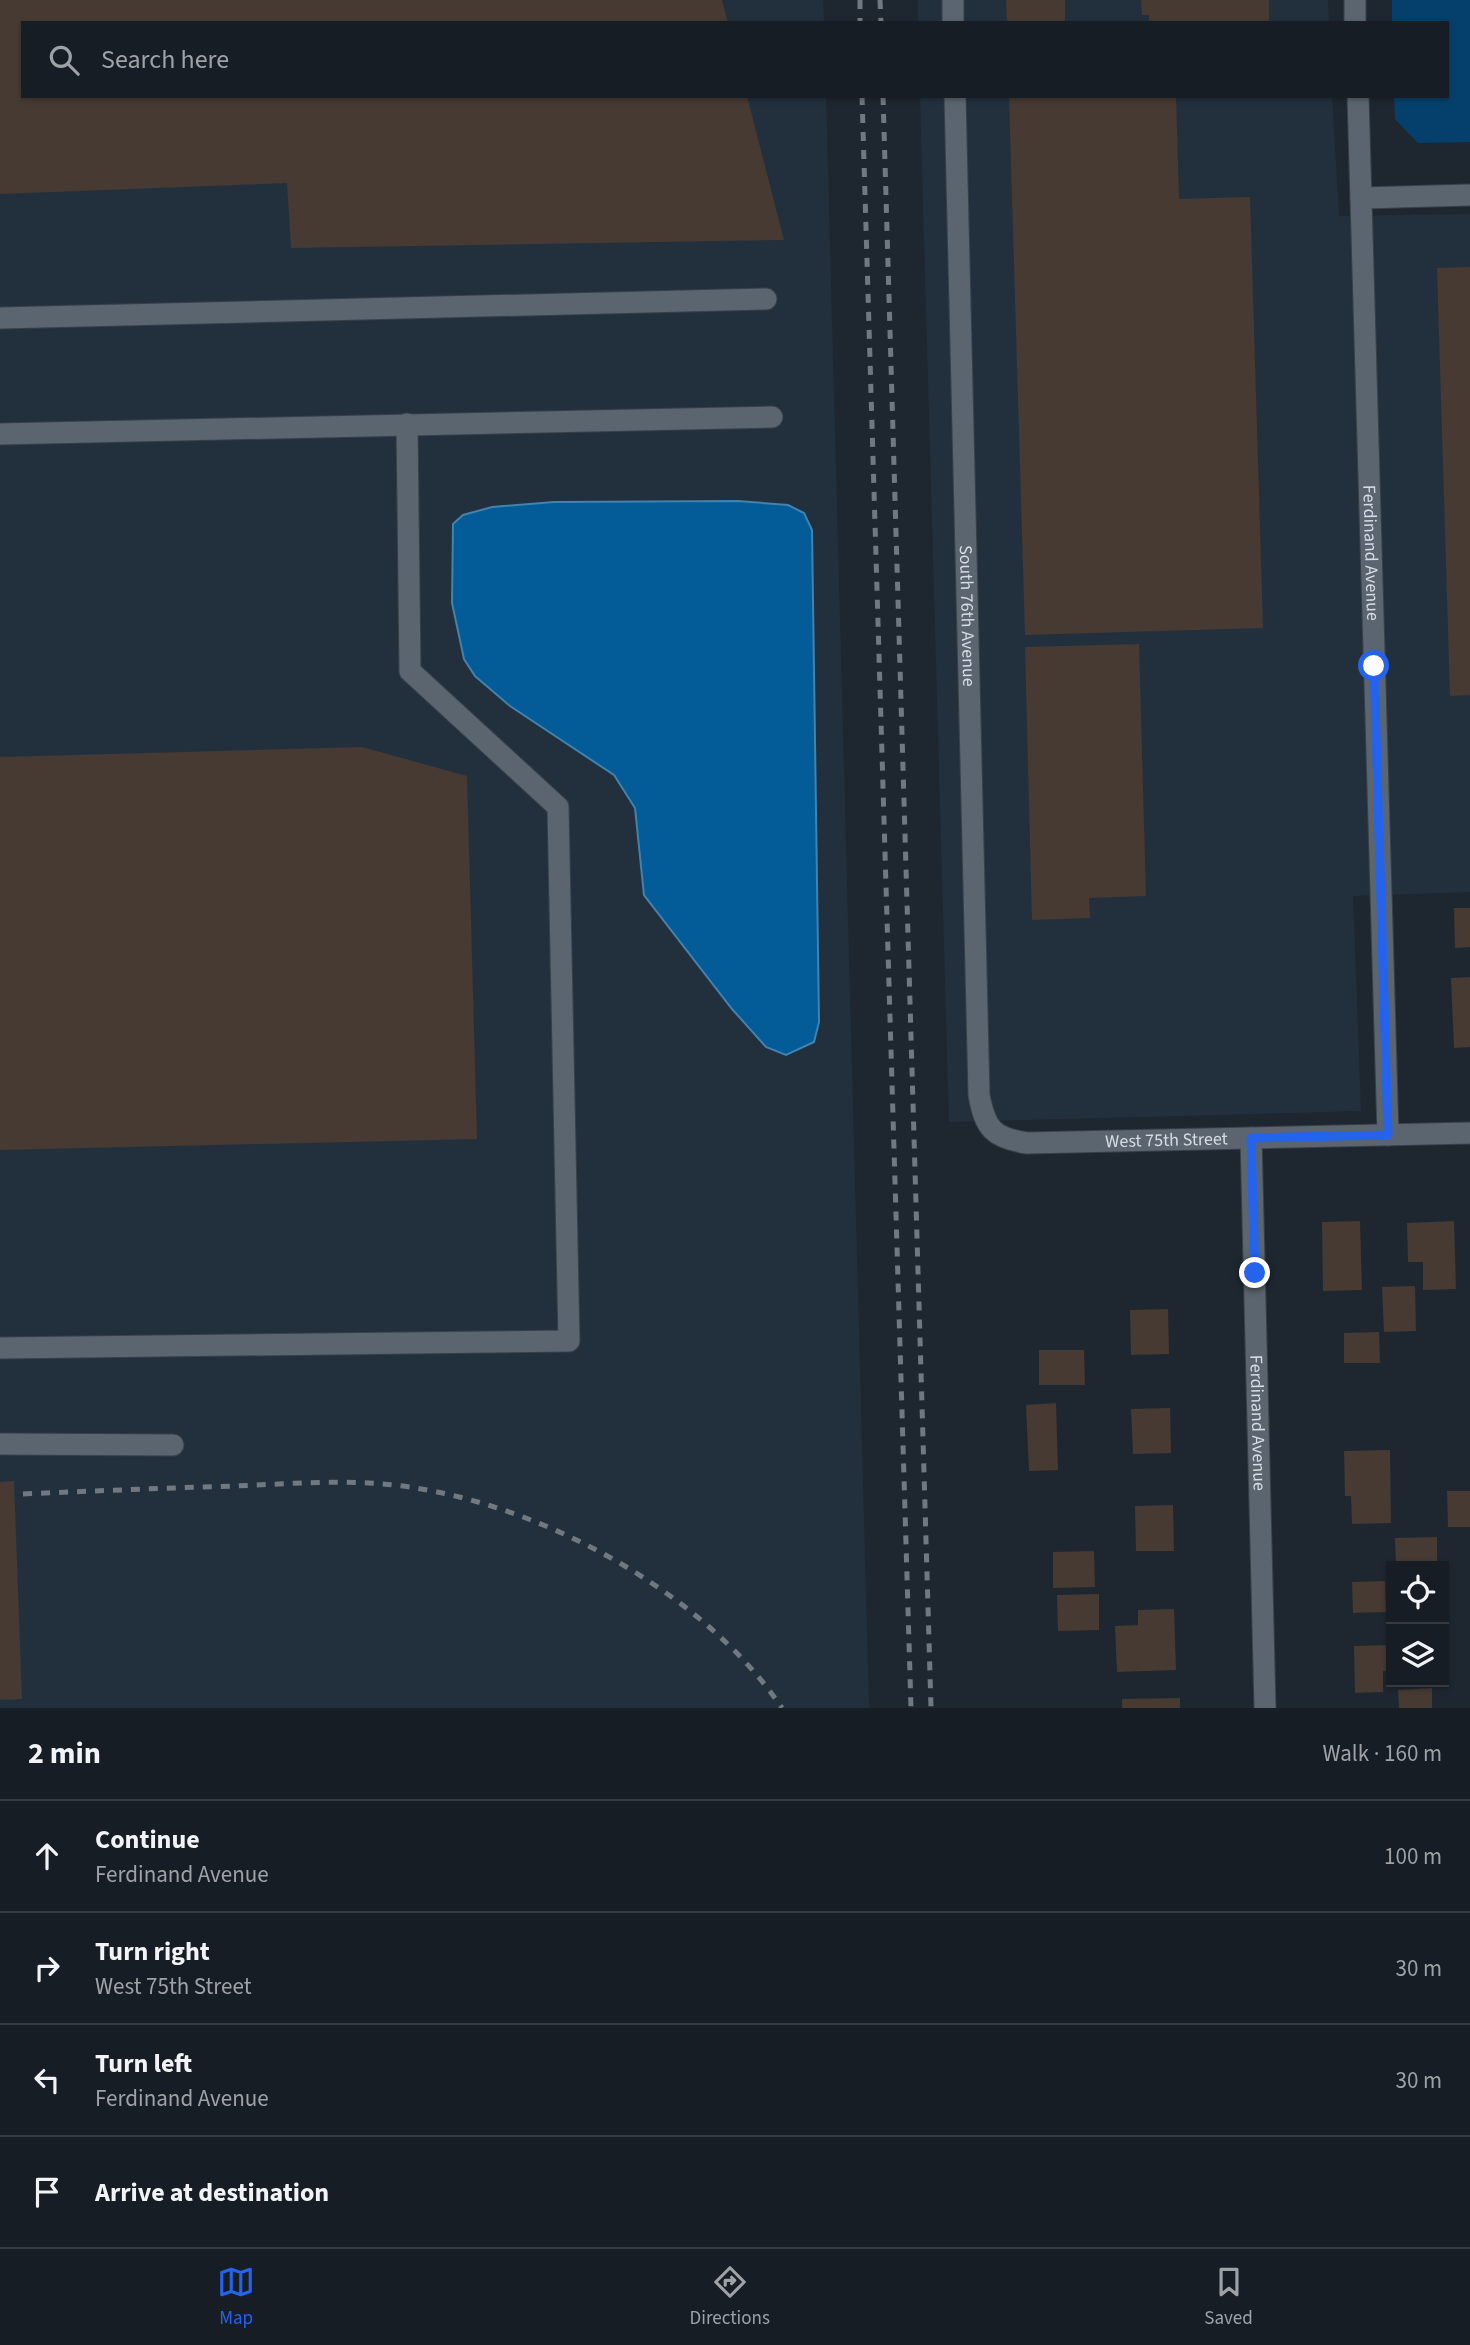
<!DOCTYPE html>
<html lang="en">
<head>
<meta charset="utf-8">
<style>
	:root { --surface:#161d24; --page:#1f262c; --text:#f1f3f6; --muted:#9ea2a6; --line:#353b41; --accent:#2563eb }
	body { margin:0; font-family:"Source Sans 3",sans-serif; background:var(--page); color:var(--text) }
	.controls { position:absolute; right:21px; bottom:21px; display:grid; overflow:hidden; border-radius:0px; box-shadow:0 2px 5px #0004 }
	.controls button { width:63px; height:63px; display:grid; place-items:center; padding:0; border:0; border-bottom:2px solid var(--line); background:var(--surface); color:var(--text); font:35px sans-serif }
	.stop { position:absolute; width:21px; height:21px; margin:-16px; border:5px solid #2563eb; border-radius:50%; background:#fff }
	.stop.end { background:#2563eb; border-color:#fff; box-shadow:0 2px 7px #0008 }
	.list { margin:0; padding:0; list-style:none }
	h2 { display:flex; justify-content:space-between; align-items:center; height:91px; margin:0; padding:0 28px; font-size:30px }
	h2 small { font-size:23px; font-weight:400; color:var(--muted) }
	.list li { display:grid; grid-template-columns:46px 1fr auto; gap:21px; align-items:center; box-sizing:border-box; height:112px; padding:0 28px; border-top:2px solid var(--line) }
	.list b { display:block; font-size:26px; white-space:nowrap }
	.list p { margin:0; font-size:23px; white-space:nowrap; color:var(--muted) }
	.list em { font-size:23px; font-style:normal; color:var(--muted) }
	.icon { flex:none; width:38px; height:38px; fill:none; stroke:currentColor; stroke-width:2; stroke-linecap:round; stroke-linejoin:round }
	.map { position:relative; flex:none; width:1470px; height:1708px; overflow:hidden }
	.search { position:absolute; background:var(--surface); box-shadow:0 2px 5px #0004; left:21px; right:21px; top:21px; height:77px; display:flex; align-items:center; gap:18px; box-sizing:border-box; padding:0 24px; border-radius:0px; color:var(--muted); font-size:26px }
	.sheet { height:539px; background:var(--surface) }
	nav { display:flex; justify-content:space-around; align-items:center; box-sizing:border-box; height:98px; border-top:2px solid var(--line); background:var(--surface); font-size:19px; color:var(--muted) }
	nav a { display:grid; justify-items:center; gap:4px }
	nav .on { color:var(--accent) }
	.map>svg:first-child { display:block }
	.built { fill:#22303e }
	.green { fill:#05406c }
	.water { fill:#035b98; stroke:#4282ae; stroke-width:2 }
	.building { fill:#463a32 }
	.lines { fill:none; stroke-linecap:round; stroke-linejoin:round }
	.minor-casing { stroke:#394148; stroke-width:23 }
	.minor { stroke:#5b6570; stroke-width:21 }
	.rail { stroke:#717980; stroke-width:5; stroke-dasharray:9 9; stroke-linecap:butt }
	.route { stroke:#2563eb; stroke-width:9 }
	.labels { text-anchor:middle; stroke-width:6; stroke-linejoin:round; paint-order:stroke }
	.street-label { font-size:18px; fill:#d6dce2; stroke:#141d26 }
</style>
</head>
<body>
<div class="map">
<svg width="1470" height="1708" viewBox="0 0 1470 1708">
	<rect width="100%" height="100%" fill="#1e2730"/>
	<!-- built -->
	<path class="built" d="M0,0h823l1,23h-801v73h803l43,1612h-869z
		M918,0h410l1,23h-411z
		M920,96h412l7,120 131,-2v678l-117,4 8,215 -412,11z"/>
	<!-- green -->
	<path class="green" d="M1392,0h78v142l-52,1 -23,-24 -1,-23h53v-73h-55z"/>
	<!-- water -->
	<path class="water" d="M738,501l50,4 16,8 8,17 7,492 -5,20 -28,13 -20,-8 -34,-38 -88,-114 -9,-87 -21,-33 -104,-69 -35,-30 -11,-17 -12,-56 1,-79 10,-9 29,-8 62,-5z"/>
	<!-- building -->
	<path class="building" d="M0,0h722l6,23h-705v73h724l37,144 -493,8 -4,-65 -287,11z
		M1006,0h59v23h-58z
		M1141,0h128v23h-120v-8h-7z
		M1009,96h167l3,103 71,-2 13,431 -238,7z
		M1470,267v428l-20,1 -13,-428z
		M1139,644l7,252 -57,2 1,20 -58,2 -7,-273z
		M362,747l105,29 10,363 -477,11v-393z
		M1454,908h16v39l-15,1z
		M1470,977v70l-16,1 -3,-70z
		M1360,1221l2,69 -39,1 -1,-69z
		M1454,1221l2,68 -33,1v-28h-15l-1,-39z
		M1415,1286l1,45 -32,1 -2,-45z
		M1168,1309l1,45 -38,1 -1,-45z
		M1379,1332l1,31h-36v-30z
		M1039,1350h45l1,35h-46z
		M1056,1403l2,67 -29,1 -3,-66z
		M1170,1408l1,45 -38,1 -2,-45z
		M1390,1450l1,73 -39,1 -1,-28h-6l-1,-45z
		M14,1481l8,218 -22,1v-218z
		M1447,1491h23v36h-22z
		M1173,1505l1,46h-38l-1,-45z
		M1437,1537v29h-41l-1,-28z
		M1094,1551l1,36 -42,1v-36z
		M1385,1581l1,31 -33,1 -1,-31z
		M1099,1594v36l-41,1 -1,-36z
		M1174,1609l2,61 -59,2 -2,-46 23,-1v-15z
		M1391,1645v26h-8v21l-28,1 -1,-47z
		M1432,1688v20h-33l-1,-18z
		M1180,1698v10h-58v-9z"/>
	<g class="lines">
		<!-- minor casing -->
		<g class="minor-casing">
			<g id="minor">
				<path d="M953,0v23"/>
				<path d="M1355,0v23"/>
				<path id="s1" d="M955,96l24,999c6,33 14,43 48,48l443,-10"/>
				<path id="s2" d="M1358,96l30,1039"/>
				<path d="M1361,198l109,-3"/>
				<path d="M0,318l766,-19"/>
				<path d="M0,434l772,-17"/>
				<path id="s3" d="M1251,1138l14,570"/>
				<path d="M0,1348l569,-7 -11,-534 -148,-136 -3,-247"/>
				<path d="M0,1444l173,1"/>
			</g>
		</g>
		<!-- minor -->
		<use href="#minor" class="minor"/>
		<!-- rail -->
		<path class="rail" d="M860,0v23
			M880,0l1,23
			M862,96l49,1612
			M883,96l48,1612
			M23,1494c71,-3 141,-6 212,-8 49,-2 99,-6 148,-2 144,12 317,103 399,224"/>
	</g>
	<g class="lines">
		<!-- route -->
		<path class="route" d="M1255,1273l-4,-135 137,-3 -14,-469"/>
	</g>
	<g class="labels">
		<!-- street labels -->
		<g class="street-label">
			<text dy="6" stroke="none"><textPath href="#s2" startOffset="457">Ferdinand Avenue</textPath></text>
			<text dy="6" stroke="none"><textPath href="#s1" startOffset="520">South 76th Avenue</textPath></text>
			<text dy="6" stroke="none"><textPath href="#s1" startOffset="1214">West 75th Street</textPath></text>
			<text dy="6" stroke="none"><textPath href="#s3" startOffset="285">Ferdinand Avenue</textPath></text>
		</g>
	</g>
</svg>
<div class="controls">
<button><svg class="icon" aria-label="locate" viewBox="0 0 24 24"><circle cx="12" cy="12" r="6"/><path d="M12 2v4M12 18v4M2 12h4M18 12h4"/></svg></button>
<button><svg class="icon" aria-label="layers" viewBox="0 0 24 24"><path d="M12 4l9 5-9 5-9-5zM3 14l9 5 9-5"/></svg></button>
</div>
<div class="stop" style="left:1374px;top:666px"></div>
<div class="stop end" style="left:1255px;top:1273px"></div>
<div class="search"><svg class="icon" aria-label="search" viewBox="0 0 24 24"><circle cx="10" cy="10" r="6"/><path d="M15 15l6 6"/></svg>Search here</div>
</div>
<section class="sheet">
<h2>2 min<small>Walk · 160 m</small></h2>
<ul class="list">
<li><svg class="icon" aria-label="ahead" viewBox="0 0 24 24"><path d="M12 20V5M6 11l6-6 6 6"/></svg><div><b>Continue</b><p>Ferdinand Avenue</p></div><em>100 m</em></li>
<li><svg class="icon" aria-label="right" viewBox="0 0 24 24"><path d="M7 20v-9h11M14 6l5 5-5 5"/></svg><div><b>Turn right</b><p>West 75th Street</p></div><em>30 m</em></li>
<li><svg class="icon" aria-label="left" viewBox="0 0 24 24"><path d="M17 20v-9H6M10 6l-5 5 5 5"/></svg><div><b>Turn left</b><p>Ferdinand Avenue</p></div><em>30 m</em></li>
<li><svg class="icon" aria-label="arrive" viewBox="0 0 24 24"><path d="M6 21V4h12l-3 4 3 4H6"/></svg><div><b>Arrive at destination</b></div></li>
</ul>
</section>
<nav>
<a class="on"><svg class="icon" aria-label="map" viewBox="0 0 24 24"><path d="M3 6l6-2 6 2 6-2v14l-6 2-6-2-6 2zM9 4v14M15 6v14"/></svg>Map</a>
<a><svg class="icon" aria-label="directions" viewBox="0 0 24 24"><path d="M12 3l9 9-9 9-9-9zM9 14v-3h6M13 9l2 2-2 2"/></svg>Directions</a>
<a><svg class="icon" aria-label="saved" viewBox="0 0 24 24"><path d="M7 4h10v16l-5-4-5 4z"/></svg>Saved</a>
</nav>
</body>
</html>
